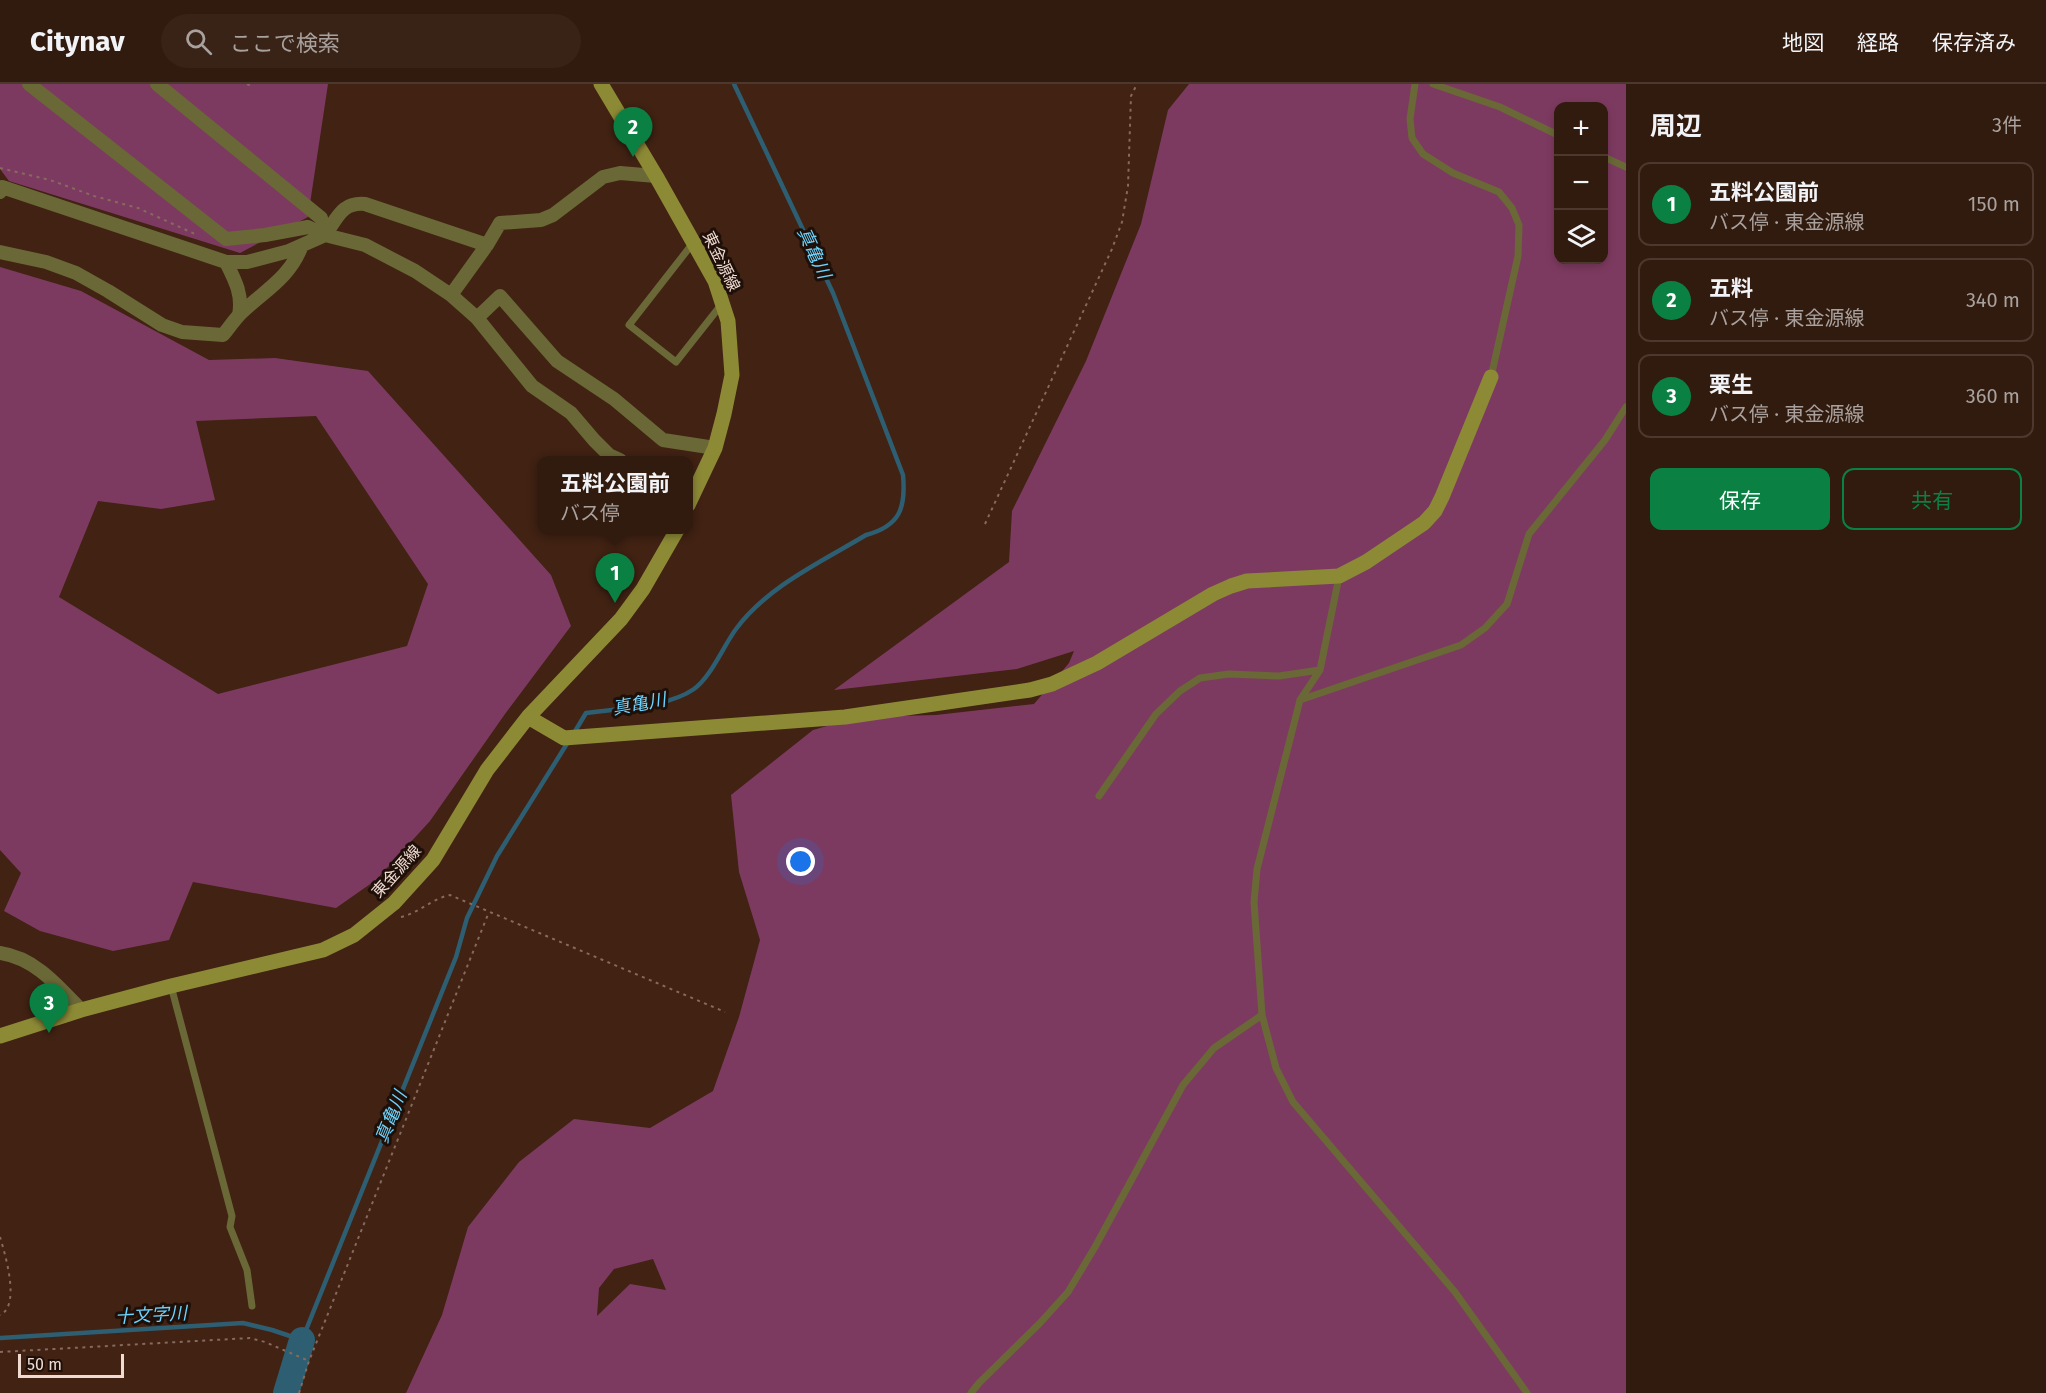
<!DOCTYPE html>
<html lang="ja">
<head>
<meta charset="utf-8">
<style>
	:root { --surface:#311a0e; --page:#392317; --text:#f1f3f6; --muted:#a8a19e; --line:#4c382e; --accent:#0b8043 }
	body { margin:0; font-family:"Fira Sans","Noto Sans JP",sans-serif; background:var(--page); color:var(--text) }
	.controls { position:absolute; right:18px; top:18px; display:grid; overflow:hidden; border-radius:12px; box-shadow:0 3px 9px #0003 }
	.controls button { width:54px; height:54px; display:grid; place-items:center; padding:0; border:0; border-bottom:2px solid var(--line); background:var(--surface); color:var(--text); font:30px sans-serif }
	.scale { position:absolute; left:18px; bottom:15px; width:106px; box-sizing:border-box; padding-left:6px; border:3px solid #f0dbd2; border-top:0; font-size:16px; line-height:21px; white-space:nowrap; color:#f0dbd2; -webkit-text-stroke:4px #1e1009; paint-order:stroke }
	.you { position:absolute; left:801px; top:778px; width:21px; height:21px; margin:-15px; border:4px solid #fff; border-radius:50%; background:#1a73e8; box-shadow:0 0 0 9px #1a73e833 }
	.badge { display:grid; place-items:center; width:39px; height:39px; border-radius:50%; background:var(--accent); color:#fff; font-size:20px; font-weight:700 }
	.pin { position:absolute; translate:-50% -50px; filter:drop-shadow(0 2px 3px #0008) }
	.pin::after { content:''; position:absolute; top:32px; width:21px; height:18px; background:inherit; clip-path:polygon(0 0,100% 0,50% 100%) }
	.popup { position:absolute; left:537px; top:372px; width:156px; height:78px; box-sizing:border-box; display:grid; place-content:center; border-radius:12px; background:var(--surface); filter:drop-shadow(0 2px 4px #0005); font-size:20px; white-space:nowrap; color:var(--muted) }
	.popup b { font-size:22px; color:var(--text) }
	.popup::after { content:''; position:absolute; left:50%; top:100%; margin-left:-12px; border:12px solid transparent; border-top-color:var(--surface) }
	.list { margin:0; padding:0; list-style:none }
	h2 { display:flex; justify-content:space-between; align-items:center; height:78px; margin:0; padding:0 24px; font-size:26px }
	h2 small { font-size:20px; font-weight:400; color:var(--muted) }
	.list li { display:grid; grid-template-columns:39px 1fr auto; gap:18px; align-items:center; box-sizing:border-box; height:84px; margin:0 12px 12px; padding:0 12px; border:2px solid var(--line); border-radius:12px }
	.list b { display:block; font-size:22px; white-space:nowrap }
	.list p { margin:0; font-size:20px; white-space:nowrap; color:var(--muted) }
	.list em { font-size:20px; font-style:normal; color:var(--muted) }
	.actions { display:flex; gap:12px; padding:18px 24px }
	.actions a { flex:1; padding:14px 0; border:2px solid var(--accent); border-radius:12px; text-align:center; font-size:21px; color:var(--accent) }
	.actions .main { background:var(--accent); color:#fff }
	.icon { flex:none; width:33px; height:33px; fill:none; stroke:currentColor; stroke-width:2; stroke-linecap:round; stroke-linejoin:round }
	.map { position:relative; flex:none; width:1626px; height:1309px; overflow:hidden }
	header { display:flex; align-items:center; gap:36px; box-sizing:border-box; height:84px; padding:0 30px; background:var(--surface); border-bottom:2px solid var(--line) }
	header strong { font-size:28px }
	nav { display:flex; gap:33px; margin-inline-start:auto; font-size:21px }
	.search { width:420px; height:54px; background:var(--page); display:flex; align-items:center; gap:15px; box-sizing:border-box; padding:0 21px; border-radius:33px; color:var(--muted); font-size:22px }
	main { display:flex }
	aside { flex:1; background:var(--surface) }
	.map>svg:first-child { display:block }
	.green { fill:#7d3a60; fill-rule:evenodd }
	.lines { fill:none; stroke-linecap:round; stroke-linejoin:round }
	.stream { stroke:#2d5e72; stroke-width:4.5 }
	.river { stroke:#2d5e72; stroke-width:26 }
	.path { stroke:#866a5e; stroke-width:2; stroke-dasharray:3 4.5; stroke-linecap:butt }
	.lane { stroke:#6a6837; stroke-width:7 }
	.street { stroke:#6a6837; stroke-width:14 }
	.secondary { stroke:#8d8a36; stroke-width:15 }
	.labels { text-anchor:middle; stroke-width:6; stroke-linejoin:round; paint-order:stroke }
	.street-label { font-size:16px; fill:#f0dbd2; stroke:#1e1009 }
	.water-label { font-size:18px; font-style:italic; fill:#6ed4fe; stroke:#1e1009 }
</style>
</head>
<body>
<header>
<strong>Citynav</strong>
<div class="search"><svg class="icon" aria-label="search" viewBox="0 0 24 24"><circle cx="10" cy="10" r="6"/><path d="M15 15l6 6"/></svg>ここで検索</div>
<nav><a>地図</a><a>経路</a><a>保存済み</a></nav>
</header>
<main>
<div class="map">
<svg width="1626" height="1309" viewBox="0 0 1626 1309">
	<rect width="100%" height="100%" fill="#412213"/>
	<!-- green -->
	<path class="green" d="M0,0h328l-20,133 -68,36 -231,-72 -9,-12z
		M1189,0h437v1309h-1220l36,-78 26,-88 51,-65 55,-43 76,9 63,-37 26,-74 21,-77 -21,-68 -8,-77 82,-65 45,-13 78,-2 98,-11 35,-41 5,-12 -57,18 -183,21 175,-128 3,-51 74,-150 55,-137 27,-114zM1558,22h46v154h-46zM653,1175l13,31 -36,-6 -33,32 2,-28 15,-19z
		M0,183l81,24 128,69 66,-2 93,13 183,204 20,51 -66,88 -75,107 -54,59 -40,28 -143,-26 -24,58 -56,11 -73,-20 -36,-20 17,-38 -21,-23zM316,332l112,168 -21,62 -189,48 -159,-97 39,-96 63,8 54,-9 -19,-79z"/>
	<g class="lines">
		<!-- stream -->
		<path class="stream" d="M574,649l12,-20c32,-5 81,-5 108,-24 17,-12 30,-44 42,-60 32,-43 85,-67 130,-94 34,-9 40,-27 37,-60l-70,-182 -99,-209
			M0,1254l243,-15 29,7 30,10 154,-383 11,-39 30,-62 71,-114"/>
		<!-- river -->
		<path class="river" d="M286,1309l16,-53"/>
		<!-- path -->
		<path class="path" d="M247,0l4,2
			M0,84l50,12 44,16 44,12 57,26
			M985,440l127,-275 10,-27 6,-36 3,-90 6,-12
			M401,833c18,-4 30,-18 49,-22l275,117
			M0,1153c5,17 21,69 0,78
			M0,1268l250,-14 15,4 44,19
			M299,1309l10,-32 180,-449"/>
		<!-- lane -->
		<path class="lane" d="M1415,0l-5,35 2,19 11,16 30,19 46,19 13,16 7,17 -1,31 -27,121
			M1433,0l67,23 58,28
			M1604,73l22,10
			M693,159l-64,82 47,37 45,-57
			M1339,493l-19,93 -20,30 -43,169 -3,33 8,113 14,53 17,34 162,190 72,101
			M1300,616l161,-55 24,-17 22,-24 22,-70 76,-94 21,-33
			M1099,712l57,-82 24,-23 20,-13 29,-4 50,2 41,-6
			M171,902l61,230 -2,11 17,43 5,36
			M971,1309l8,-10 61,-60 28,-31 27,-45 88,-162 31,-37 48,-33"/>
		<!-- street -->
		<path class="street" d="M29,0l197,155 39,-4 43,-8 17,8 -4,-17 -164,-134
			M0,108l2,-5 224,75h21l42,-11 36,-16 40,10 50,26 36,24 26,23 55,68 39,27 23,27 15,15 11,5
			M325,151c13,-18 17,-33 40,-31l122,41
			M0,168l46,10 30,11 32,18 54,34 20,7 41,3c6,-7 11,-15 18,-22 24,-23 49,-35 61,-68
			M226,178c9,18 17,33 13,53
			M451,211l36,-50 13,-22 41,-3 12,-5 50,-38 17,-4 36,3
			M477,234l23,-22 57,65 57,38 49,41 52,8
			M0,869c35,5 58,33 81,57"/>
		<!-- secondary -->
		<path class="secondary" d="M601,0l55,92 59,105 13,40 4,54 -8,39 -9,34 -27,57
			M528,633l36,21 281,-21 185,-27 22,-6 45,-21 116,-69 18,-8 16,-5 92,-5 27,-14 58,-39 11,-12 7,-14 49,-120
			M0,952l81,-26 90,-24 152,-36 31,-15 40,-32 39,-43 54,-90 41,-53 93,-98 22,-30 34,-59"/>
	</g>
	<g class="labels">
		<!-- street labels -->
		<g class="street-label">
			<text transform="translate(722 177) rotate(64)" y="6">東金源線</text>
			<text transform="translate(396 787) rotate(-48)" y="6">東金源線</text>
		</g>
		<!-- water labels -->
		<g class="water-label">
			<text transform="translate(814 169) rotate(65)" y="6">真亀川</text>
			<text transform="translate(639 620) rotate(-10)" y="6">真亀川</text>
			<text transform="translate(391 1033) rotate(-68)" y="6">真亀川</text>
			<text transform="translate(151 1231) rotate(-3)" y="6">十文字川</text>
		</g>
	</g>
</svg>
<div class="controls">
<button>+</button>
<button>−</button>
<button><svg class="icon" aria-label="layers" viewBox="0 0 24 24"><path d="M12 4l9 5-9 5-9-5zM3 14l9 5 9-5"/></svg></button>
</div>
<div class="scale">50 m</div>
<div class="you"></div>
<div class="pin badge" style="left:615px;top:519px">1</div>
<div class="popup"><b>五料公園前</b>バス停</div>
<div class="pin badge" style="left:633px;top:73px">2</div>
<div class="pin badge" style="left:49px;top:949px">3</div>
</div>
<aside>
<h2>周辺<small>3件</small></h2>
<ul class="list">
<li><span class="badge">1</span><div><b>五料公園前</b><p>バス停 · 東金源線</p></div><em>150 m</em></li>
<li><span class="badge">2</span><div><b>五料</b><p>バス停 · 東金源線</p></div><em>340 m</em></li>
<li><span class="badge">3</span><div><b>栗生</b><p>バス停 · 東金源線</p></div><em>360 m</em></li>
</ul>
<div class="actions"><a class="main">保存</a><a>共有</a></div>
</aside>
</main>
</body>
</html>
